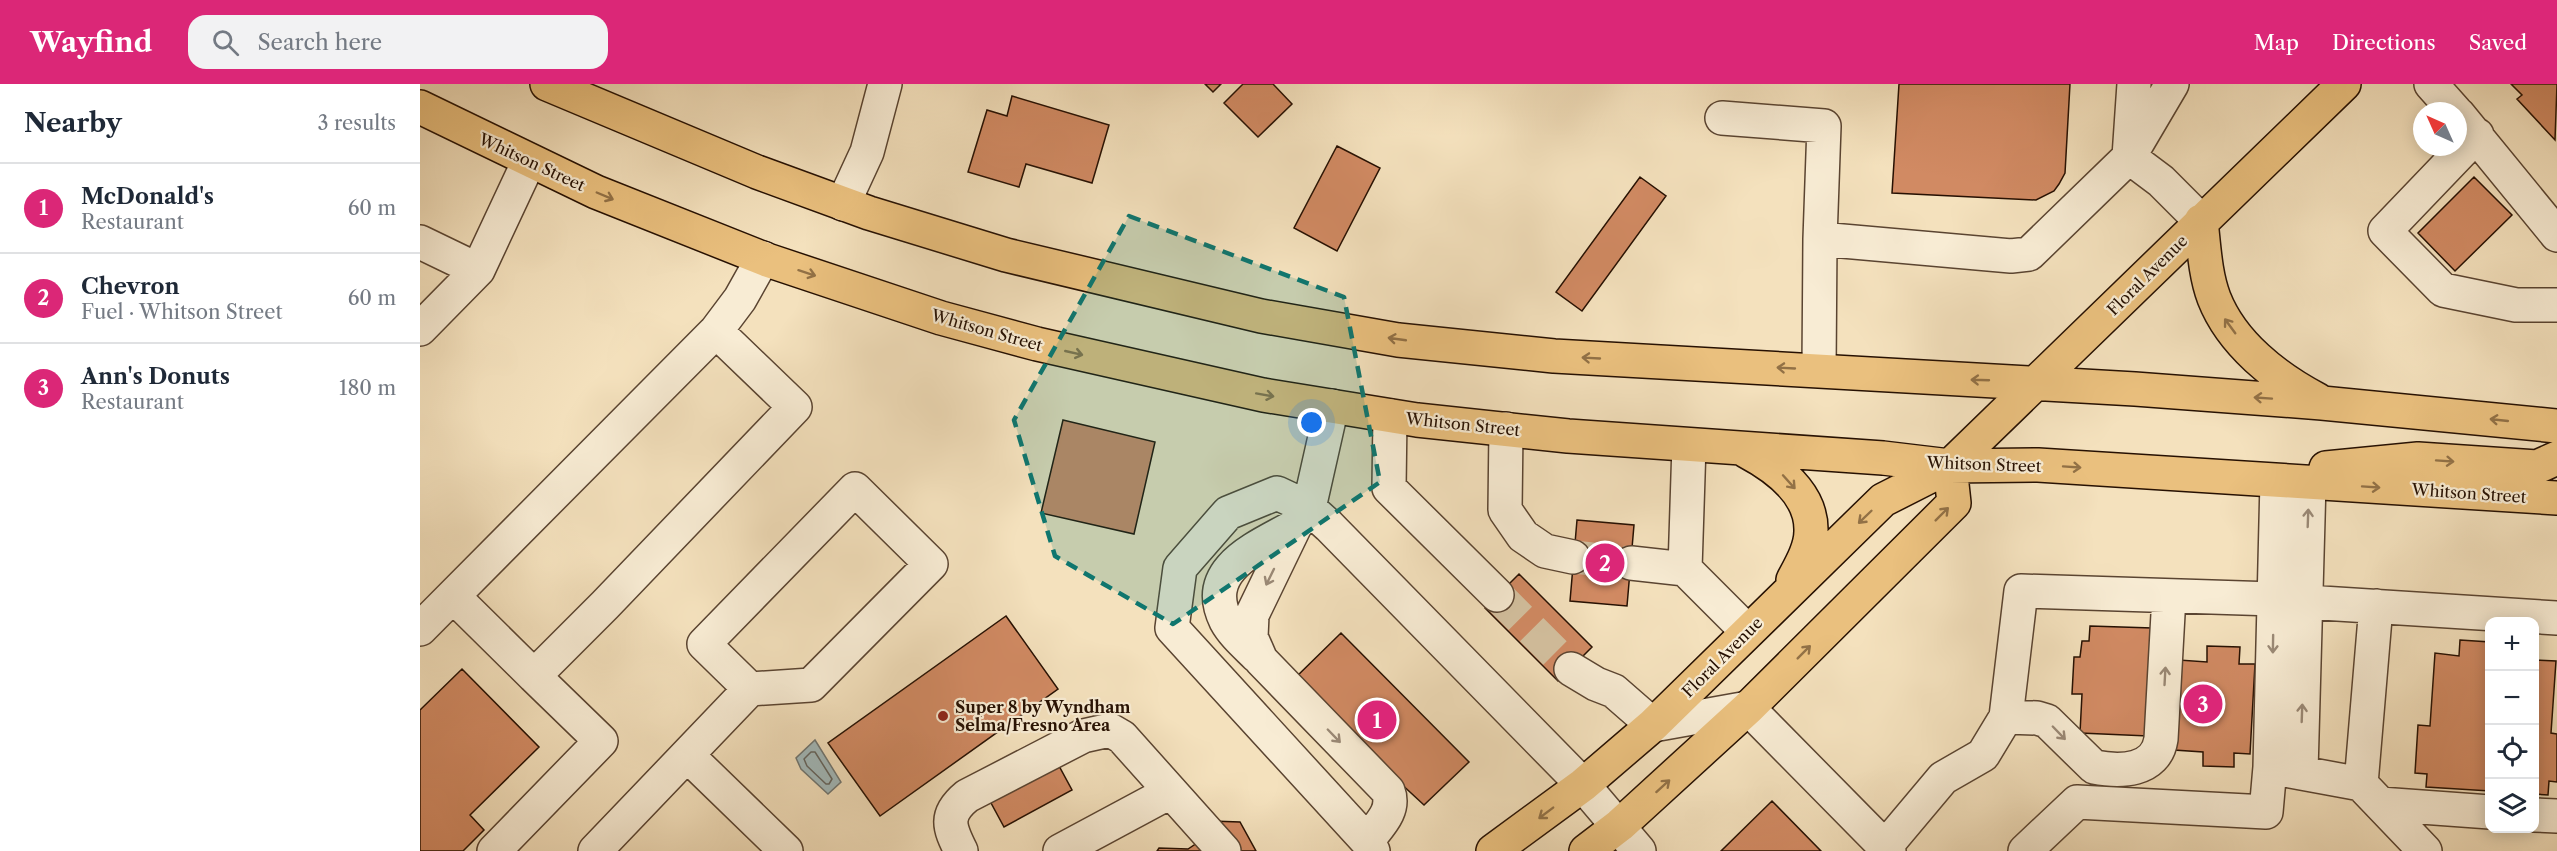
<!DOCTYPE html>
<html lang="en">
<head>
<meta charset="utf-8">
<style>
	:root { --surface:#fff; --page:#f2f2f3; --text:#1f2937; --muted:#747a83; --line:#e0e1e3; --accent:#db2777 }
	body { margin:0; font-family:"Libre Caslon Text",serif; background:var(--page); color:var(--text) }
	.controls { position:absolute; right:18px; bottom:18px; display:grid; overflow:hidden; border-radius:12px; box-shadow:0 3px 15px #0003 }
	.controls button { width:54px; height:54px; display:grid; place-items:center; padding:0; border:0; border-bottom:2px solid var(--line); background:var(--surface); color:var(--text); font:30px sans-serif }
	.compass { position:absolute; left:1993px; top:18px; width:54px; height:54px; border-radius:50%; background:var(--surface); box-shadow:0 3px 15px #0003; rotate:315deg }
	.you { position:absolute; left:892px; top:339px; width:21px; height:21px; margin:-15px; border:4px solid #fff; border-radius:50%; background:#1a73e8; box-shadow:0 0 0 9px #1a73e833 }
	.badge { display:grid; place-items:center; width:39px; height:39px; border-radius:50%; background:var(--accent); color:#fff; font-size:20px; font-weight:700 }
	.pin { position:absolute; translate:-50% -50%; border:3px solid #fff; box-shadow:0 2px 6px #0006 }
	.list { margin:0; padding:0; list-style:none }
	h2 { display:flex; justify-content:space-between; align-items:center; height:78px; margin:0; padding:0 24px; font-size:26px }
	h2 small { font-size:20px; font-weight:400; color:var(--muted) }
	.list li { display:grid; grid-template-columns:39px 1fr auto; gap:18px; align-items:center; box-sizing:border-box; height:90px; padding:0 24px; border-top:2px solid var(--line) }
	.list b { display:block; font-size:22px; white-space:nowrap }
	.list p { margin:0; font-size:20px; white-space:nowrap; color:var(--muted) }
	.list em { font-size:20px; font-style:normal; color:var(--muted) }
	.icon { flex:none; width:33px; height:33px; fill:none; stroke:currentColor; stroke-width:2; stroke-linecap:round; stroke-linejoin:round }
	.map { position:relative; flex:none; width:2137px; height:767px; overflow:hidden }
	header { display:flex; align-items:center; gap:36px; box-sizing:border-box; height:84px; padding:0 30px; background:var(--accent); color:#fff }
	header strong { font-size:28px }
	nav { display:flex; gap:33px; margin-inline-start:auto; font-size:21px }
	.search { width:420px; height:54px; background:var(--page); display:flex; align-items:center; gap:15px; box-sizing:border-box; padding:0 21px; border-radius:18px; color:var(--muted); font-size:22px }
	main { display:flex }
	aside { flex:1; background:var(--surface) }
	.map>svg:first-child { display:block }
	.water { fill:#a2babc; stroke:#707672; stroke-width:1.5 }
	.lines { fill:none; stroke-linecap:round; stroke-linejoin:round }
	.shore { stroke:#64655f; stroke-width:1.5 }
	.building { fill:#d18a63; stroke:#261002; stroke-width:1.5 }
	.minor-tunnel { stroke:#d5c2a1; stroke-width:33; stroke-dasharray:33 16; stroke-linecap:butt }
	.minor-casing { stroke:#5a4431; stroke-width:36 }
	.major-casing { stroke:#261002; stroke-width:36 }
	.minor { stroke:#f8ecd4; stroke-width:33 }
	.major { stroke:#eac07e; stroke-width:33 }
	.oneway { stroke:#927146 }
	.oneway2 { stroke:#9a8976 }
	.marked { fill:#0f766e; fill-opacity:0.2; stroke:#0f766e; stroke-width:4.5; stroke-dasharray:12 8; stroke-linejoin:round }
	.poi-dot { fill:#8f2418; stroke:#f8ecd4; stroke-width:2 }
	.labels { text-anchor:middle; stroke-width:4.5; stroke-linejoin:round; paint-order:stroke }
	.street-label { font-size:16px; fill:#261002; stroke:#f8ecd4 }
	.poi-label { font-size:16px; font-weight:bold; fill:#261002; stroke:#f8ecd4; text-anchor:start }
</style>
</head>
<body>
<header>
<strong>Wayfind</strong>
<div class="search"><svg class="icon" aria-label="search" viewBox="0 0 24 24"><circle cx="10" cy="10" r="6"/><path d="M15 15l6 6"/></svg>Search here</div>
<nav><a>Map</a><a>Directions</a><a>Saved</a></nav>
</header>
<main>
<aside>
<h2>Nearby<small>3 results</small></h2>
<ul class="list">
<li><span class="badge">1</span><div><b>McDonald's</b><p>Restaurant</p></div><em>60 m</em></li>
<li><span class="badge">2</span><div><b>Chevron</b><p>Fuel · Whitson Street</p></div><em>60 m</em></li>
<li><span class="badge">3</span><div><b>Ann's Donuts</b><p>Restaurant</p></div><em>180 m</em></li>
</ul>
</aside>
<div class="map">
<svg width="2137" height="767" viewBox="0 0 2137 767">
	<rect width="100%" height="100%" fill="#f4e1bd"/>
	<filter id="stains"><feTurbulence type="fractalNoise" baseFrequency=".00333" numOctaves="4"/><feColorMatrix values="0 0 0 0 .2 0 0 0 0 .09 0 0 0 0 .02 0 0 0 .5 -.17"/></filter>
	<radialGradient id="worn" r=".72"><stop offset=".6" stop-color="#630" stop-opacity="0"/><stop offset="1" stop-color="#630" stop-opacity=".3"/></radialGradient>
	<!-- water -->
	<path class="water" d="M395,656l26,42 -13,12 -27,-25 -5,-11z"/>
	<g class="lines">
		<!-- shore -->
		<path class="shore" d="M391,668h4l17,27 -3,5h-3l-19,-18 -3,-7z"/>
	</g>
	<!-- building -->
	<path class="building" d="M785,0h16l-8,8z
		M823,0h30l19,20 -34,33 -34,-34z
		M1479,0h171l-5,89 -6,11 -5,7 -18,9 -144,-7z
		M2091,0h46l-2,56 -38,-41 5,-4z
		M592,12l97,29 -17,58 -66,-19 -7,23 -51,-15 19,-62 20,6z
		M917,62l43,22 -43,83 -43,-23z
		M1220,93l26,19 -84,115 -26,-19z
		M2054,93l38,38 -57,56 -37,-38z
		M643,336l92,22 -21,92 -93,-21z
		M1157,436l57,5 -7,81 -57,-5z
		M1099,490l73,73 -34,34 -73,-73z
		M586,532l52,73 -178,127 -52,-73z
		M1670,542l62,2 -4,108 -68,-3 2,-39h-10l2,-37h6l2,-16h7z
		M921,549l128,129 -45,43 -133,-123z
		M2040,556l30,2v149l-64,-4 1,-13 -12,-1 3,-48 12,1 5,-73 24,3z
		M2114,561h3l-2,15 21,1 -5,72 6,1v48l-8,-1 -1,14 -14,-1z
		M1787,562l33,1 -1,17h16l-5,90 -16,-1v14l-31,-1v-14l-29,-2 5,-90 28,2z
		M42,585l77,78 -69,68 14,15 -21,21h-43v-141z
		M625,656l27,50 -68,37 -27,-50z
		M1352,717l49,50h-100z
		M791,737l29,1 16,29h-99l2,-3 29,1 9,-6z"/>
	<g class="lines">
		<!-- minor-tunnel -->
		<path class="minor-tunnel" d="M1153,473l58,6
			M1077,511l74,74"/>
		<!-- minor casing -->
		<g class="minor-casing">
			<path id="minor" d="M1714,0l-5,73 32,24 40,40
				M2011,0l24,27
				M2038,30l99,121
				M1302,34l102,8 -4,113
				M2057,51l-92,96 58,59 73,15h41
				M423,120l24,-52 18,-68
				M0,158l58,28
				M0,245l58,-59 51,-109
				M1399,286l1,-131 191,17 18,-2 100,-97 43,-73
				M912,322l-23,102 -14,18 -43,89 -1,22 10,23 127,131c8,20 -10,35 -21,50
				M970,332l-1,72 108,107
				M1086,345l-1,81 18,26 22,15 28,6
				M1211,479l54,6 62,62
				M1265,485l4,-124
				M33,512l81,80
				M1886,518l251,16
				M0,545l296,-298 24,-32 23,-41
				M837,572c-11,-11 -24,-22 -31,-35 -26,-53 33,-74 69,-95
				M1151,585l25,15 18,7 39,34 95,-17 141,143
				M1586,633l31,1 10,3 47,46c26,5 62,5 67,-28l8,-143
				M267,671l99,96
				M1860,685l81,15 64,67
				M1881,687l8,-288
				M1941,700l15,-178
				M1960,720l110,8
				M2114,731l23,1
				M1465,763l58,-69 40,-23 23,-38 15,-126 253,8
				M74,767l107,-110 -67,-65 71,-71 190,-198 -79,-76
				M175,767l155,-162 61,-4 120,-121 -76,-75 -151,155 46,45
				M541,767c-12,-24 -17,-36 6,-55l116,-60 27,-6 12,7 102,114
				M640,767l110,-59
				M953,767l-6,-10 -195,-213 8,-60 48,-55 49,-20 32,15 20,18 254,259 56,66
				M1605,767l52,-49 189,10 4,-45 7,-286"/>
		</g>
		<!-- major casing -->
		<g class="major-casing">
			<path id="major" d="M127,0l210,88 112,41 137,42 255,61 137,24 156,16 581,33 187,14 235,23
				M0,23l176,85 171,68 174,58 96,26 226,51 154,25 151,16 315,22 67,8 88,-1 519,33
				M1781,137c3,26 4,53 13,77 18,46 62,80 104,102
				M1326,367c30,16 66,42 65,80 0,17 -10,34 -18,49
				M1906,384l92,-9 119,8 20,-9
				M1073,767l90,-66 70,-60 230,-225 67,-34 394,-382
				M1166,767l34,-26 128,-117 206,-205 -4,-37"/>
		</g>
		<!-- minor -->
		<use href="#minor" class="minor"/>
		<!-- major -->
		<use href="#major" class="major"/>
	</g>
	<!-- one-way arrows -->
	<defs><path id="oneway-shaft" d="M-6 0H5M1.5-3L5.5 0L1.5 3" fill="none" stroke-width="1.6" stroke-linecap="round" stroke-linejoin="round" transform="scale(1.5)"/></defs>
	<g class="oneway">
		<use href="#oneway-shaft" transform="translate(185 112) rotate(23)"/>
		<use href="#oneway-shaft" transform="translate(387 189) rotate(18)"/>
		<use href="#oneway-shaft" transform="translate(1810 242) rotate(-126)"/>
		<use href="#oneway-shaft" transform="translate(977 255) rotate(-172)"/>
		<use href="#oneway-shaft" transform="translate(654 269) rotate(13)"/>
		<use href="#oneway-shaft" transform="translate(1171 274) rotate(-177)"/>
		<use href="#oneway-shaft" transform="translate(1366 284) rotate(-177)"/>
		<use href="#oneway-shaft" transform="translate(1560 296) rotate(-178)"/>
		<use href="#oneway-shaft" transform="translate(845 311) rotate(10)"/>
		<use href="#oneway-shaft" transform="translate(1843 314) rotate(-176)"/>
		<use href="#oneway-shaft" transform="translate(2079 336) rotate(-174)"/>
		<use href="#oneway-shaft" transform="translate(2025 377) rotate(4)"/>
		<use href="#oneway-shaft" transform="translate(1652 383) rotate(4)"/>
		<use href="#oneway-shaft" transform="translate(1369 398) rotate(48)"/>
		<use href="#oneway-shaft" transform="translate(1951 403) rotate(4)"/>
		<use href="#oneway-shaft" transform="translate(1522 430) rotate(-45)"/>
		<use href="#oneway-shaft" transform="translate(1445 433) rotate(136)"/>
		<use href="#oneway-shaft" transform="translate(1384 568) rotate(-45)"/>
		<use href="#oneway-shaft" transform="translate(1243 702) rotate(-42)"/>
		<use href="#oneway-shaft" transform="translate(1126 729) rotate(143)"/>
	</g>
	<g class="oneway2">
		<use href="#oneway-shaft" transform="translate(1888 434) rotate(-88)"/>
		<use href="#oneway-shaft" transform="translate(850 493) rotate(116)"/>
		<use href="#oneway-shaft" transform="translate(1853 560) rotate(91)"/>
		<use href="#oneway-shaft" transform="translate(1745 592) rotate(-87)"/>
		<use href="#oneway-shaft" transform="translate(1882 629) rotate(-88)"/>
		<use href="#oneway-shaft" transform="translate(1639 649) rotate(46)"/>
		<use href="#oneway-shaft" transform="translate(914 652) rotate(46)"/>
	</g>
	<!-- marked area -->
	<path class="marked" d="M709,132l215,81 36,185 -207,142 -118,-68 -41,-136z"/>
	<!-- markers -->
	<circle class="poi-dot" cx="523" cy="632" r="6"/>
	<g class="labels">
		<!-- street labels -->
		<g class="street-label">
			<text transform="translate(112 78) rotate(25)" y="6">Whitson Street</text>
			<text transform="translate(1727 191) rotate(-45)" y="6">Floral Avenue</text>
			<text transform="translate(567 246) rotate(16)" y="6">Whitson Street</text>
			<text transform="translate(1043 340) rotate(6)" y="6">Whitson Street</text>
			<text transform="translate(1564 380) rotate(2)" y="6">Whitson Street</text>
			<text transform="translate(2049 409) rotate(4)" y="6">Whitson Street</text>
			<text transform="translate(1302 573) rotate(-45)" y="6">Floral Avenue</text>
		</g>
		<!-- poi labels -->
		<g class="poi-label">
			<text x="535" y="629">Super 8 by Wyndham<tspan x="535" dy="18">Selma/Fresno Area</tspan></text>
		</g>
	</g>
	<rect width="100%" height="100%" filter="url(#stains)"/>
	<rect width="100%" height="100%" fill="url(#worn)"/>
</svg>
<div class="controls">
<button>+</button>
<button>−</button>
<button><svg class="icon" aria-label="locate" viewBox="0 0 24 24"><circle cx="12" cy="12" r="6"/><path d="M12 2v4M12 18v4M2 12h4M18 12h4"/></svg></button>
<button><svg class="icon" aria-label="layers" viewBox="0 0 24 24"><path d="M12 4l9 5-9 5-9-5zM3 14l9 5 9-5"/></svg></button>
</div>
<svg class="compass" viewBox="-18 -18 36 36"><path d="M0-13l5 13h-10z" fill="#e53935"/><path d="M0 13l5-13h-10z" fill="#747a83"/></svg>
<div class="you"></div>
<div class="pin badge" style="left:957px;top:636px">1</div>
<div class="pin badge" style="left:1185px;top:479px">2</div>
<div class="pin badge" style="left:1783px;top:620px">3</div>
</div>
</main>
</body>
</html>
